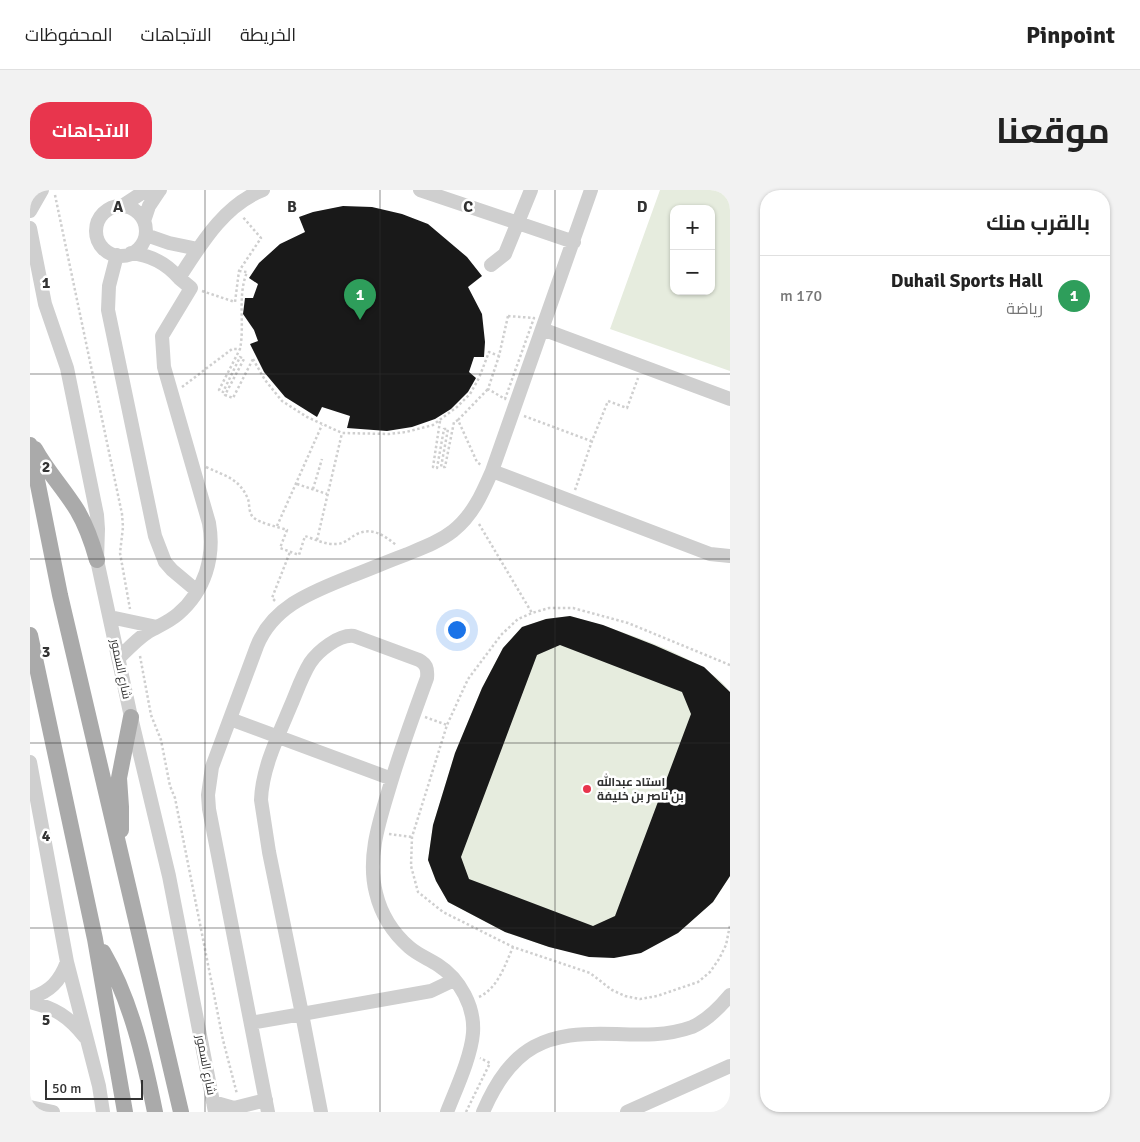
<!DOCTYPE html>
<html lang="ar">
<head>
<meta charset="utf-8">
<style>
	:root { --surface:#fff; --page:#f2f2f2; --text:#222; --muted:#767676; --line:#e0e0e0; --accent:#e8354d }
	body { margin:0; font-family:Signika,Cairo,sans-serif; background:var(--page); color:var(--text); direction:rtl }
	.controls { position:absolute; right:15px; top:15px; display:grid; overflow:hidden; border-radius:10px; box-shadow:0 1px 4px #0004 }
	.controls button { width:45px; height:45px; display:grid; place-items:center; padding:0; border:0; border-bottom:1px solid var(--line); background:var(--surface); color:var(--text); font:25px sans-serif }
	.scale { position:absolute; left:15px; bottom:12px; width:98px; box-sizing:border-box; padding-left:5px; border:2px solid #323232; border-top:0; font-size:14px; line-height:18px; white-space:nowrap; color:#323232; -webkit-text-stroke:4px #fff; paint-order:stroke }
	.you { position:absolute; left:426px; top:439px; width:18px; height:18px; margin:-12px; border:4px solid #fff; border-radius:50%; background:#1a73e8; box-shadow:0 0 0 8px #1a73e833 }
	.badge { display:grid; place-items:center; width:32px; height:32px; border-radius:50%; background:var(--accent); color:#fff; font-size:16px; font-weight:700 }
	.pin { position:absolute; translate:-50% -41px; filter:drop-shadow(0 1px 2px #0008) }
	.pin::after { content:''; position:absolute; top:26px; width:18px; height:15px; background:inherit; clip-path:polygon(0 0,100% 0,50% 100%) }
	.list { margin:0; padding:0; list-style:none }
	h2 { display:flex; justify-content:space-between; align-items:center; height:65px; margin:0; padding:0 20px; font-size:21px }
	h2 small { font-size:16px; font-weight:400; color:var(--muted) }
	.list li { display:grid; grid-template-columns:32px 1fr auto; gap:15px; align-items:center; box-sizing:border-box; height:80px; padding:0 20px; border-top:1px solid var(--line) }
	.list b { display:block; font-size:19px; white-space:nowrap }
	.list p { margin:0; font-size:16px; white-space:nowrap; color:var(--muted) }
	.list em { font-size:16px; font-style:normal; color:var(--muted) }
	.map { position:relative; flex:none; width:700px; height:922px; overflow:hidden; direction:ltr; border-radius:20px }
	header { display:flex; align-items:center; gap:30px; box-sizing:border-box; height:70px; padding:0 25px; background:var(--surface); border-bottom:1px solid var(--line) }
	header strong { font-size:24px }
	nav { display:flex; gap:28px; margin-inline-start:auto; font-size:18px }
	.intro { display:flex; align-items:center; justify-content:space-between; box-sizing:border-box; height:120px; padding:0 30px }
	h1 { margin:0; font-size:35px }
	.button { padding:12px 22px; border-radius:20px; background:var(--accent); color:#fff; font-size:18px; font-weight:700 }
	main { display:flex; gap:30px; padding:0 30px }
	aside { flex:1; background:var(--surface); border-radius:20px; box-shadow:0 1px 4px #0004 }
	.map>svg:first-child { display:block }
	.green { fill:#e6ecde; fill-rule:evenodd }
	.building { fill:#191919; fill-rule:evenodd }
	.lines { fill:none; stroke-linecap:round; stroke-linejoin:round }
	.path { stroke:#cfcfcf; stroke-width:2.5; stroke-dasharray:2.5 2.5; stroke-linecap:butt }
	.minor { stroke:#cfcfcf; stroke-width:14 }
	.major { stroke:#aaa; stroke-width:16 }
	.grid { fill:none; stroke:#323232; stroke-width:1; stroke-opacity:0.55 }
	.poi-dot { fill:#e8354d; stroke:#fff; stroke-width:2 }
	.labels { text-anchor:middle; stroke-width:5; stroke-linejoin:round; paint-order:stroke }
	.street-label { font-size:12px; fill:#323232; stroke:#fff }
	.poi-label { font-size:12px; font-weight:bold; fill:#323232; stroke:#fff; text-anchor:start }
	.grid-label { font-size:16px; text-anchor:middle; font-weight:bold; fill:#323232; stroke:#fff; stroke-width:5; stroke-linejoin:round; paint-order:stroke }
</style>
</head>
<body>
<header>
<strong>Pinpoint</strong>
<nav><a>الخريطة</a><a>الاتجاهات</a><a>المحفوظات</a></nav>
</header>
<div class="intro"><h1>موقعنا</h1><a class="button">الاتجاهات</a></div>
<main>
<aside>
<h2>بالقرب منك<small></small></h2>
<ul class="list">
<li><span class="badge" style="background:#2e9e5b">1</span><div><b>Duhail Sports Hall</b><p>رياضة</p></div><em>170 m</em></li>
</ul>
</aside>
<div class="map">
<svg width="700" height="922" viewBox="0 0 700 922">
	<rect width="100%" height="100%" fill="#fff"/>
	<!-- green -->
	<path class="green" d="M630,0h70v181l-120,-42zM644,19h37v82h-37z
		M540,426c40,11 138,41 160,76v184l-17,26 -35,31 -129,14 -44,-15 -57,-30 -12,-21 -8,-21 5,-35 22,-72 27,-65 21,-40 19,-21 24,-8z"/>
	<!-- building -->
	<path class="building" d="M313,16l29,1 30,7 26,10 39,33 15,19 -14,11 14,27 3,28 -1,15h-10l-5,15 7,6 -8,14 -17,17 -16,10 -23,8 -25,4 -40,-3 3,-12 -28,-9 -5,10 -32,-20 -21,-25 -14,-28 8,-3 -4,-11 -11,-16 2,-16h8l5,-14 -9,-6 10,-15 21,-19 25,-12 -6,-15 14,-5z
		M540,426l33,9 51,20 50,22 26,25v184l-17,26 -35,31 -37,20 -27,5 -25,-1 -40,-10 -44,-15 -57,-30 -12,-21 -8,-21 5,-35 22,-72 27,-65 21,-40 19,-21 24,-8zM530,455l122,47 9,22 -76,202 -22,10 -124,-47 -8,-22 76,-202z"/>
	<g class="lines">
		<!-- path -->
		<path class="path" d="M25,5l67,319 1,13 -3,26 10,56
			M209,81l8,1c-10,25 -2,52 -7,77
			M172,101l33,11 4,-31 22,-33 -19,-22
			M478,126l26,2 -29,81 -17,-10 11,-33z
			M223,169l12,21 17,21 25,16 35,16 47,1 17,-2 27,-7 24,-18 13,-13 9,-16 10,-26 10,4
			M152,197l50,-38h8l-21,41 4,2 17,-35 4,2 -19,36 8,3 20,-39
			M494,226l67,25
			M428,230l30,-31
			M410,231l-7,46 4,1 7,-39h4l-7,38h4l9,-45 4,-2 19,42 4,3
			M176,277c19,9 33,11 42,32 2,6 0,14 6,19 6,5 24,9 33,12l-7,18 19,7 6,-19c9,3 21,9 31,8 9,0 13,-6 21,-10 15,-7 27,1 39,11
			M267,294l30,10
			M283,299l9,-30
			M545,300l17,-49 16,-40 19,7 11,-30
			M449,334l53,89
			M247,336l45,-101
			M287,350l25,-107
			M245,411l-3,-3 18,-46
			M110,466l11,59 10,25 9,46 5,12 48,242 14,54
			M700,475l-102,-42 -55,-15h-24l-17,5 -14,6 -17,16 -33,44 -21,46 -35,112 -1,29 7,26 25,20 70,35 77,26 22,17 13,6 15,3 17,-3 41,-14 12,-10 9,-13 7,-14 4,-20
			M395,527l22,8
			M359,644l23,3
			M449,807c19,-9 26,-32 34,-50
			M436,922l24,-49 -10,-5"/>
		<!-- minor -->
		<path class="minor" d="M390,0l154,52
			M92,16l20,-13 18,-3
			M66 41a25 25 0 1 1 50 0a25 25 0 1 1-50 0Z
			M0,21l12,-21
			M114,31l5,-15 10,-15
			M0,38l15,76 22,64 30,147 1,14 -1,31 34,157 38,159 46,236
			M116,45l23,8 29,6
			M101,63c20,2 35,10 48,25
			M87,65l-8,31 -1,24 47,226 10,26 7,8 25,21
			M461,75l14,-11 26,-64
			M512,139l188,70
			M462,281l218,83 20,2
			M80,427l47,10
			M89,468c9,-9 18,-19 29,-26 10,-6 21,-10 30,-18 27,-23 37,-57 31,-91l-45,-156 -2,-31 29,-48 -12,-10c22,-34 45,-73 84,-88
			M200,529l162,60
			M0,572l37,200 32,124 4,26
			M0,808c20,-6 30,-17 37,-36
			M0,812c25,6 38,14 55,35
			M221,833l51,-9 19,98
			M183,912l21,6 32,-8
			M0,917l23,5
			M238,922l-59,-303 -1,-14 4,-28 45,-121c16,-40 55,-54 92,-69 19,-7 37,-15 56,-22 17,-7 34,-13 48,-24 20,-16 29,-37 39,-60l99,-281
			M417,922c9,-23 24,-55 26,-79 2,-26 -13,-54 -35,-68 -9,-6 -20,-10 -29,-18 -16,-14 -28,-33 -33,-54 -9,-35 3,-71 13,-104 11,-38 25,-75 38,-111 1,-10 -1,-14 -8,-18l-65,-24c-15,-2 -36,15 -44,27 -8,13 -13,28 -19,42 -12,29 -29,63 -30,95l8,52 33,162 129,-23 23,-11
			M453,922c29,-67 63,-81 133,-78 26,1 51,2 76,-7 14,-6 28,-20 38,-32
			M597,922l103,-46
			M699,922h1"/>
		<!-- major -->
		<path class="major" d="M0,255l30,150 121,517
			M5,259c12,22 29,40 42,61 9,15 15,32 20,50
			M0,445l65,304 30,173
			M91,640v-23l-2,-29 12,-61
			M73,762c28,48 41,106 52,160"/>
	</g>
	<!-- grid -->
	<path class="grid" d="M175,0v922M350,0v922M525,0v922M0,184h700M0,369h700M0,553h700M0,738h700"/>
	<!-- markers -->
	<circle class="poi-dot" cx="557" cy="599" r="5"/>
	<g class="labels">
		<!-- street labels -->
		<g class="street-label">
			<text transform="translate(91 479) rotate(78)" y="4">شارع السمور</text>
			<text transform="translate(176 875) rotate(79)" y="4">شارع السمور</text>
		</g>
		<!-- poi labels -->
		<g class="poi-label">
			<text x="567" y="596">استاد عبدالله<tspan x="567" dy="14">بن ناصر بن خليفة</tspan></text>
		</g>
	</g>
	<g class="grid-label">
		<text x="88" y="22">A</text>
		<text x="262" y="22">B</text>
		<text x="438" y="22">C</text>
		<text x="612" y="22">D</text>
		<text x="16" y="98">1</text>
		<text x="16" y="282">2</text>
		<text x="16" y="467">3</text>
		<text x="16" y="651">4</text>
		<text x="16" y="835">5</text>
	</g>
</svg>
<div class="controls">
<button>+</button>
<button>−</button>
</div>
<div class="scale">50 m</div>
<div class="you"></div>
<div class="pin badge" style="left:330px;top:130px;background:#2e9e5b">1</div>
</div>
</main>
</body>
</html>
